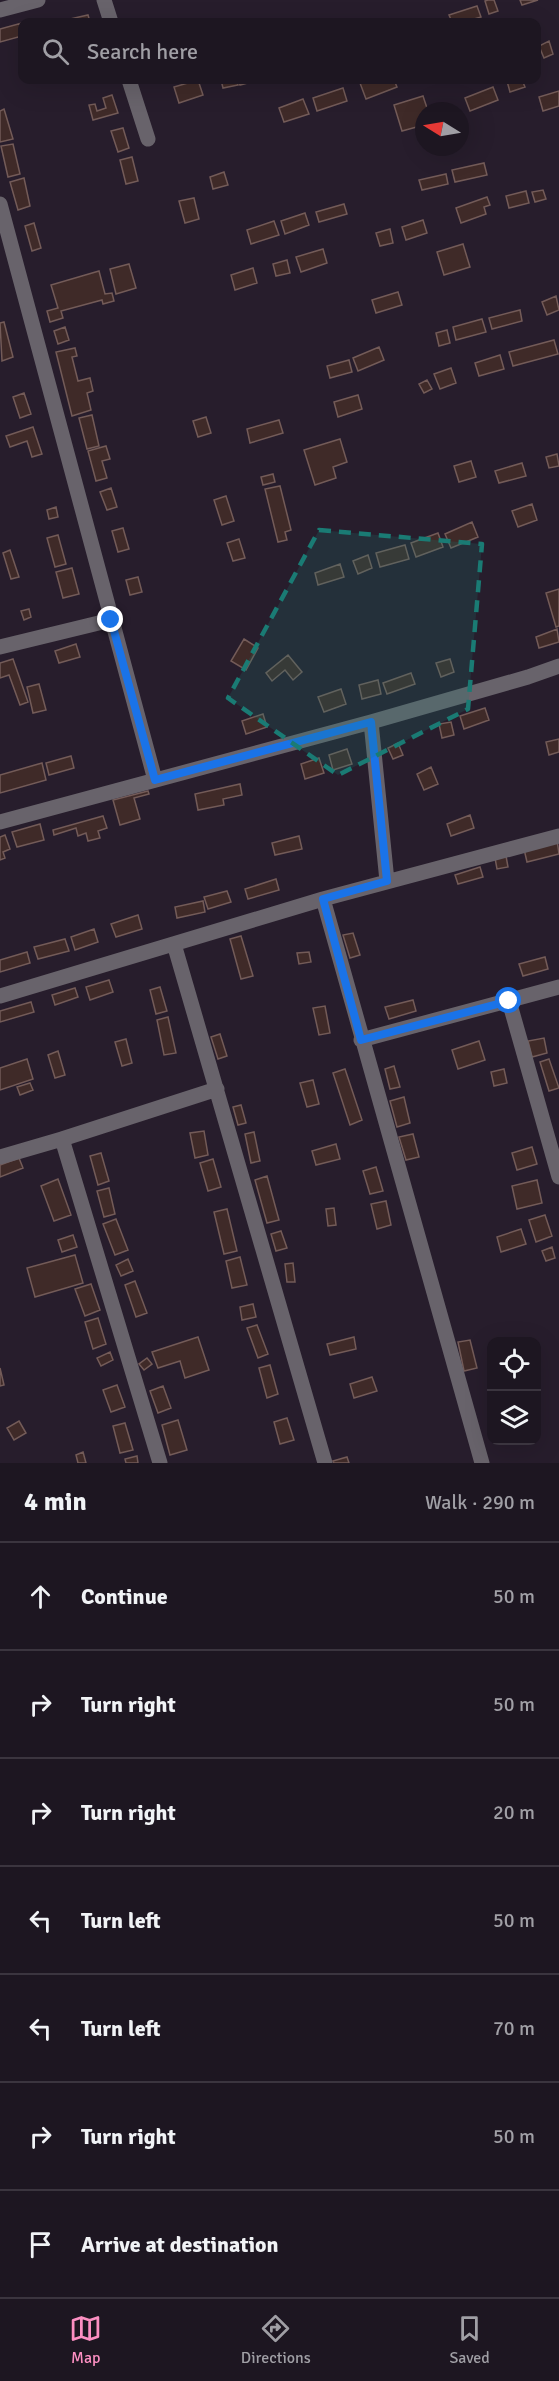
<!DOCTYPE html>
<html lang="en">
<head>
<meta charset="utf-8">
<style>
	:root { --surface:#1d1621; --page:#251f2a; --text:#f1f3f6; --muted:#a09fa5; --line:#3b353f; --accent:#fc8fc2 }
	body { margin:0; font-family:Signika,sans-serif; background:var(--page); color:var(--text) }
	.controls { position:absolute; right:18px; bottom:18px; display:grid; overflow:hidden; border-radius:12px; box-shadow:0 6px 24px #0002 }
	.controls button { width:54px; height:54px; display:grid; place-items:center; padding:0; border:0; border-bottom:2px solid var(--line); background:var(--surface); color:var(--text); font:30px sans-serif }
	.compass { position:absolute; left:415px; top:102px; width:54px; height:54px; border-radius:50%; background:var(--surface); box-shadow:0 6px 24px #0002; rotate:281deg }
	.stop { position:absolute; width:18px; height:18px; margin:-14px; border:4px solid #1a73e8; border-radius:50%; background:#fff }
	.stop.end { background:#1a73e8; border-color:#fff; box-shadow:0 2px 6px #0008 }
	.list { margin:0; padding:0; list-style:none }
	h2 { display:flex; justify-content:space-between; align-items:center; height:78px; margin:0; padding:0 24px; font-size:26px }
	h2 small { font-size:20px; font-weight:400; color:var(--muted) }
	.list li { display:grid; grid-template-columns:39px 1fr auto; gap:18px; align-items:center; box-sizing:border-box; height:108px; padding:0 24px; border-top:2px solid var(--line) }
	.list b { display:block; font-size:22px; white-space:nowrap }
	.list em { font-size:20px; font-style:normal; color:var(--muted) }
	.icon { flex:none; width:33px; height:33px; fill:none; stroke:currentColor; stroke-width:2; stroke-linecap:round; stroke-linejoin:round }
	.map { position:relative; flex:none; width:559px; height:1463px; overflow:hidden }
	.search { position:absolute; background:var(--surface); box-shadow:0 6px 24px #0002; left:18px; right:18px; top:18px; height:66px; display:flex; align-items:center; gap:15px; box-sizing:border-box; padding:0 21px; border-radius:12px; color:var(--muted); font-size:22px }
	.sheet { height:834px; background:var(--surface) }
	nav { display:flex; justify-content:space-around; align-items:center; box-sizing:border-box; height:84px; border-top:2px solid var(--line); background:var(--surface); font-size:16px; color:var(--muted) }
	nav a { display:grid; justify-items:center; gap:3px }
	nav .on { color:var(--accent) }
	.map>svg:first-child { display:block }
	.building { fill:#3f2a28; stroke:#735b58; stroke-width:1.5 }
	.lines { fill:none; stroke-linecap:round; stroke-linejoin:round }
	.minor { stroke:#68636b; stroke-width:15 }
	.route { stroke:#1a73e8; stroke-width:8 }
	.marked { fill:#1a7b74; fill-opacity:0.2; stroke:#1a7b74; stroke-width:4.5; stroke-dasharray:12 8; stroke-linejoin:round }
</style>
</head>
<body>
<div class="map">
<svg width="559" height="1463" viewBox="0 0 559 1463">
	<rect width="100%" height="100%" fill="#271d2c"/>
	<!-- building -->
	<path class="building" d="M488,0h6l4,11 -9,3 -4,-13z
		M520,0h18l-16,5z
		M477,6l4,11 -17,5h-12l-3,-7z
		M88,15l2,7h-19l-1,-3z
		M22,23v13l-22,6v-13z
		M549,41l4,13 -9,4 -5,-12z
		M198,80l5,15 -24,8 -5,-16z
		M221,80h15l2,5 -15,3z
		M238,80h21l-19,5z
		M369,80h25l3,7 -31,12 -6,-16z
		M511,80h11l3,7 -15,5 -3,-11z
		M493,87l5,13 -28,11 -5,-13z
		M343,88l4,13 -30,10 -4,-13z
		M559,91v15l-16,5 -4,-14z
		M112,95l6,18 -25,7 -4,-15 6,-1 2,7 9,-3 -3,-10z
		M423,96l5,15h-4v14l-22,6 -8,-26z
		M303,99l6,15 -25,8 -5,-14z
		M4,109l9,30 -13,3v-31z
		M123,128l6,20 -11,4 -7,-21z
		M13,144l7,30 -12,3 -7,-31z
		M132,157l6,24 -12,3 -6,-24z
		M484,163l3,12 -32,7 -3,-12z
		M224,172l4,13 -15,4 -3,-12z
		M446,174l2,10 -26,6 -3,-10z
		M24,178l6,28 -12,4 -8,-28z
		M543,190l3,9 -11,3 -3,-10z
		M526,191l3,12 -20,5 -3,-12z
		M487,197l3,8 -6,2 2,7 -25,9 -5,-15z
		M194,198l5,21 -14,4 -6,-22z
		M344,204l3,10 -28,8 -3,-10z
		M305,213l4,12 -24,9 -4,-13z
		M423,220l4,13 -21,7 -4,-13z
		M274,221l5,14 -28,9 -4,-14z
		M34,223l7,25 -9,3 -7,-25z
		M390,229l3,14 -13,3 -4,-13z
		M463,244l7,23 -26,8 -7,-23z
		M323,249l4,14 -26,9 -5,-15z
		M287,260l3,13 -14,3 -3,-12z
		M129,264l7,24 -20,6 -6,-25z
		M253,268l4,15 -22,7 -4,-15z
		M99,271l6,23 7,-1 2,8 -11,3 -1,-4 -41,11 2,7 -13,4 -3,-11 11,-3 -7,-23z
		M398,292l4,13 -26,8 -4,-13z
		M556,296l3,14 -12,5 -5,-13z
		M520,310l2,11 -30,8 -3,-11z
		M482,319l4,13 -30,8 -3,-13z
		M4,322l9,35 -11,4 -2,-38z
		M65,327l4,13 -11,4 -4,-13z
		M447,330l3,13 -11,3 -3,-13z
		M554,340l4,14 -45,12 -4,-14z
		M379,347l5,13 -26,11 -5,-13z
		M75,348l2,8 -5,1 6,24 12,-3 3,13 -6,2 4,17 -19,6 -16,-64z
		M500,355l4,14 -25,7 -4,-13z
		M349,360l3,12 -22,6 -3,-12z
		M451,368l5,15 -16,6 -6,-15z
		M427,380l5,9 -8,4 -5,-9z
		M24,393l7,21 -11,4 -7,-21z
		M358,395l4,14 -24,8 -4,-15z
		M92,415l7,31 -12,3 -8,-31z
		M206,417l5,16 -13,4 -5,-16z
		M279,420l4,13 -33,10 -3,-14z
		M33,427l9,27 -10,3 -5,-16 -17,6 -4,-11z
		M340,439l7,23 -14,5 3,11 -21,7 -11,-35z
		M106,446l4,13 -8,2 5,17 -11,3 -8,-30z
		M557,454l2,12 -10,2 -3,-11z
		M471,461l5,16 -17,5 -5,-16z
		M522,463l4,13 -27,7 -4,-12z
		M273,474l2,8 -12,3 -2,-8z
		M280,486l11,44 -6,2 2,8 -9,2 -13,-53z
		M111,488l6,19 -10,3 -7,-18z
		M226,496l8,25 -12,4 -8,-25z
		M532,504l5,16 -19,7 -6,-16z
		M56,507l2,10 -9,2 -2,-9z
		M472,522l6,15 -27,11 -6,-14z
		M123,528l6,21 -11,3 -6,-21z
		M438,533l5,14 -27,10 -5,-14z
		M58,535l8,29 -11,3 -8,-29z
		M239,539l6,19 -12,3 -6,-18z
		M405,545l4,14 -29,8 -4,-14z
		M10,550l9,27 -8,2 -8,-26z
		M368,555l4,13 -14,6 -5,-13z
		M340,564l4,13 -26,8 -3,-12z
		M72,568l7,26 -16,4 -7,-26z
		M138,577l4,15 -12,3 -4,-15z
		M559,589v37l-3,1 -10,-34z
		M29,609l2,8 -7,3 -3,-9z
		M557,629l2,13 -20,6 -3,-11z
		M244,639l14,9 -12,22 -15,-9z
		M76,644l4,13 -21,6 -4,-12z
		M288,655l14,17 -9,8 -8,-10 -13,11 -6,-8z
		M13,659l15,43 -8,3 -11,-30 -9,3v-15z
		M450,659l4,13 -13,5 -5,-14z
		M411,673l4,11 -28,10 -4,-11z
		M378,680l3,14 -19,5 -3,-14z
		M39,684l7,26 -13,3 -6,-26z
		M341,689l5,15 -22,8 -6,-15z
		M485,708l4,12 -25,9 -4,-13z
		M263,714l4,13 -21,7 -4,-13z
		M451,722l3,13 -12,3 -3,-14z
		M559,739v13l-10,3 -3,-13z
		M398,743l5,12 -10,4 -5,-11z
		M347,749l5,15 -19,6 -4,-15z
		M71,756l3,12 -25,7 -3,-12z
		M319,758l5,15 -19,6 -4,-15z
		M42,763l4,17 -46,13v-18z
		M431,767l7,17 -14,6 -7,-16z
		M240,784l2,11 -19,4 1,6 -26,5 -3,-16z
		M148,791l1,3 -15,4 6,21 -20,6 -7,-25z
		M470,815l4,13 -23,8 -4,-12z
		M103,816l4,12 -9,3 2,7 -12,3 -2,-8 -8,3 -2,-8 -22,7 -1,-5z
		M40,824l4,16 -27,7 -5,-15z
		M5,835l5,14 -7,3 2,6 -5,2v-23z
		M299,836l3,13 -27,6 -3,-12z
		M557,840l2,14 -32,8 -3,-13z
		M506,856l2,11 -11,2 -2,-11z
		M480,867l3,10 -25,7 -3,-9z
		M276,879l3,11 -31,9 -3,-10z
		M227,891l4,11 -23,7 -4,-12z
		M203,901l2,11 -28,6 -2,-11z
		M138,915l4,14 -26,8 -5,-13z
		M94,929l4,13 -23,8 -4,-13z
		M353,933l7,22 -10,3 -7,-23z
		M241,936l12,40 -12,3 -11,-40z
		M65,939l4,12 -31,8 -4,-12z
		M27,952l3,11 -30,9v-12z
		M309,952l2,10 -12,2 -2,-11z
		M545,957l3,12 -25,7 -4,-12z
		M109,980l4,12 -23,8 -4,-13z
		M160,987l7,24 -11,3 -6,-24z
		M75,988l3,9 -23,8 -3,-10z
		M413,1000l3,11 -27,8 -4,-12z
		M31,1002l3,10 -34,10v-11z
		M325,1006l5,27 -11,2 -6,-27z
		M168,1017l8,36 -12,2 -7,-35z
		M220,1034l7,22 -9,3 -7,-22z
		M544,1038l3,15 -15,4 -4,-16z
		M126,1039l6,24 -10,3 -7,-24z
		M479,1041l6,19 -27,9 -6,-19z
		M58,1051l7,24 -10,3 -7,-23z
		M27,1059l6,20 -33,11v-22z
		M549,1059l10,29 -10,3 -9,-29z
		M394,1066l6,21 -10,2 -5,-20z
		M345,1069l17,51 -12,5 -17,-52z
		M504,1069l3,14 -13,3 -3,-14z
		M313,1080l6,24 -12,3 -7,-24z
		M30,1083l3,7 -13,5 -3,-8z
		M404,1097l6,26 -13,4 -7,-26z
		M241,1105l5,18 -8,2 -5,-18z
		M204,1131l4,24 -13,3 -5,-25z
		M254,1132l6,29 -9,2 -6,-29z
		M413,1134l6,23 -13,3 -7,-23z
		M336,1144l4,15 -24,6 -4,-14z
		M532,1147l5,17 -20,6 -5,-17z
		M101,1153l8,28 -11,4 -8,-29z
		M19,1158l4,10 -23,9v-12z
		M213,1159l8,28 -13,4 -8,-28z
		M376,1167l7,24 -13,3 -7,-23z
		M267,1176l12,44 -12,3 -12,-43z
		M58,1179l13,36 -17,6 -13,-35z
		M537,1180l5,23 -25,6 -5,-23z
		M109,1188l6,26 -11,3 -7,-26z
		M386,1201l5,24 -14,4 -6,-25z
		M334,1208l2,17 -8,1 -2,-17z
		M227,1209l10,42 -13,3 -10,-42z
		M545,1215l7,21 -16,6 -7,-22z
		M116,1219l12,31 -13,5 -12,-31z
		M521,1229l5,15 -25,8 -4,-15z
		M281,1231l6,17 -11,3 -5,-17z
		M73,1235l4,12 -15,5 -4,-12z
		M552,1247l3,11 -9,3 -4,-10z
		M75,1255l8,28 -48,14 -8,-29z
		M240,1257l7,28 -15,3 -6,-27z
		M128,1259l5,12 -12,5 -5,-11z
		M293,1263l2,19h-8l-2,-18z
		M135,1281l12,32 -11,4 -11,-32z
		M91,1284l9,26 -15,6 -10,-27z
		M253,1304l3,13 -14,3 -2,-13z
		M98,1318l8,26 -13,5 -8,-27z
		M257,1325l11,29 -10,4 -11,-30z
		M198,1337l11,33 -24,8 -5,-17 -22,7 -6,-16z
		M354,1337l2,12 -26,6 -3,-11z
		M470,1340l7,28 -13,3 -6,-29z
		M110,1352l3,8 -12,6 -4,-8z
		M147,1358l5,6 -8,6 -5,-6z
		M270,1365l8,29 -11,4 -8,-30z
		M0,1368l4,17 -4,1z
		M372,1377l5,14 -23,7 -4,-14z
		M117,1385l8,22 -14,5 -8,-22z
		M163,1386l8,22 -13,5 -8,-22z
		M287,1418l7,22 -14,4 -6,-22z
		M178,1420l9,30 -17,5 -8,-30z
		M19,1421l7,12 -12,7 -7,-12z
		M125,1423l8,27 -13,3 -7,-27z
		M83,1452l3,11h-8l-2,-8z
		M137,1456l1,7h-12l-1,-4z
		M347,1457l2,6h-15l-1,-2z"/>
	<g class="lines">
		<!-- minor -->
		<path class="minor" d="M104,0l7,22
			M0,10l38,-10
			M129,80l19,59
			M0,204l155,576
			M0,647l111,-27
			M371,722l16,159
			M0,822l371,-100 157,-45 31,-11
			M323,899l159,564
			M174,944l151,519
			M0,996l323,-97 236,-63
			M509,1001l50,176
			M361,1040l198,-53
			M0,1157l62,-18
			M160,1463l-98,-324 155,-50"/>
	</g>
	<g class="lines">
		<!-- route -->
		<path class="route" d="M111,620l44,160 216,-58 16,159 -64,18 38,141 148,-39"/>
	</g>
	<!-- marked area -->
	<path class="marked" d="M319,530l163,14 -14,165 -130,66 -110,-77z"/>
</svg>
<div class="controls">
<button><svg class="icon" aria-label="locate" viewBox="0 0 24 24"><circle cx="12" cy="12" r="6"/><path d="M12 2v4M12 18v4M2 12h4M18 12h4"/></svg></button>
<button><svg class="icon" aria-label="layers" viewBox="0 0 24 24"><path d="M12 4l9 5-9 5-9-5zM3 14l9 5 9-5"/></svg></button>
</div>
<svg class="compass" viewBox="-18 -18 36 36"><path d="M0-13l5 13h-10z" fill="#e53935"/><path d="M0 13l5-13h-10z" fill="#a09fa5"/></svg>
<div class="stop" style="left:509px;top:1001px"></div>
<div class="stop end" style="left:111px;top:620px"></div>
<div class="search"><svg class="icon" aria-label="search" viewBox="0 0 24 24"><circle cx="10" cy="10" r="6"/><path d="M15 15l6 6"/></svg>Search here</div>
</div>
<section class="sheet">
<h2>4 min<small>Walk · 290 m</small></h2>
<ul class="list">
<li><svg class="icon" aria-label="ahead" viewBox="0 0 24 24"><path d="M12 20V5M6 11l6-6 6 6"/></svg><div><b>Continue</b></div><em>50 m</em></li>
<li><svg class="icon" aria-label="right" viewBox="0 0 24 24"><path d="M7 20v-9h11M14 6l5 5-5 5"/></svg><div><b>Turn right</b></div><em>50 m</em></li>
<li><svg class="icon" aria-label="right" viewBox="0 0 24 24"><path d="M7 20v-9h11M14 6l5 5-5 5"/></svg><div><b>Turn right</b></div><em>20 m</em></li>
<li><svg class="icon" aria-label="left" viewBox="0 0 24 24"><path d="M17 20v-9H6M10 6l-5 5 5 5"/></svg><div><b>Turn left</b></div><em>50 m</em></li>
<li><svg class="icon" aria-label="left" viewBox="0 0 24 24"><path d="M17 20v-9H6M10 6l-5 5 5 5"/></svg><div><b>Turn left</b></div><em>70 m</em></li>
<li><svg class="icon" aria-label="right" viewBox="0 0 24 24"><path d="M7 20v-9h11M14 6l5 5-5 5"/></svg><div><b>Turn right</b></div><em>50 m</em></li>
<li><svg class="icon" aria-label="arrive" viewBox="0 0 24 24"><path d="M6 21V4h12l-3 4 3 4H6"/></svg><div><b>Arrive at destination</b></div></li>
</ul>
</section>
<nav>
<a class="on"><svg class="icon" aria-label="map" viewBox="0 0 24 24"><path d="M3 6l6-2 6 2 6-2v14l-6 2-6-2-6 2zM9 4v14M15 6v14"/></svg>Map</a>
<a><svg class="icon" aria-label="directions" viewBox="0 0 24 24"><path d="M12 3l9 9-9 9-9-9zM9 14v-3h6M13 9l2 2-2 2"/></svg>Directions</a>
<a><svg class="icon" aria-label="saved" viewBox="0 0 24 24"><path d="M7 4h10v16l-5-4-5 4z"/></svg>Saved</a>
</nav>
</body>
</html>
